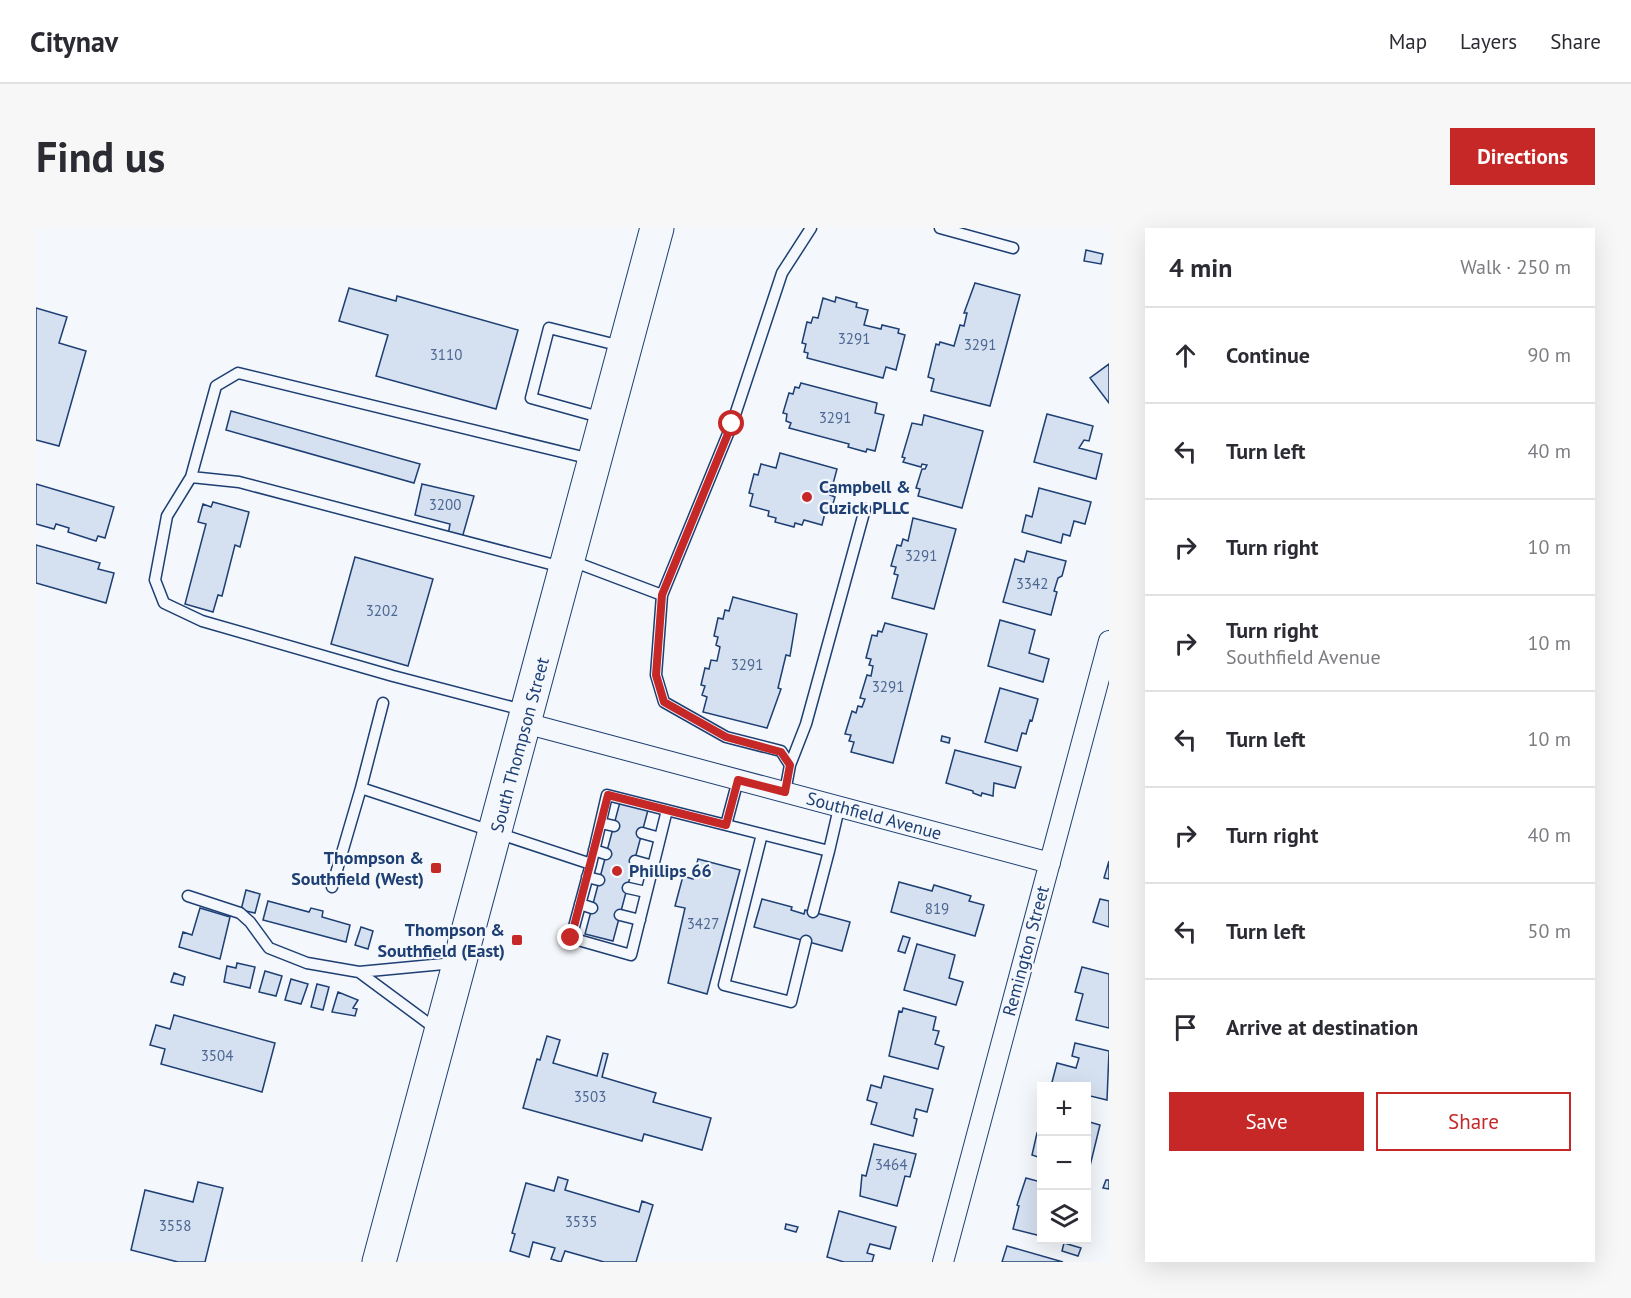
<!DOCTYPE html>
<html lang="en">
<head>
<meta charset="utf-8">
<style>
	:root { --surface:#fff; --page:#f7f7f7; --text:#2b2b33; --muted:#7c7c81; --line:#e1e1e2; --accent:#c62828 }
	body { margin:0; font-family:"PT Sans",sans-serif; background:var(--page); color:var(--text) }
	.controls { position:absolute; right:18px; bottom:18px; display:grid; overflow:hidden; border-radius:0px; box-shadow:0 6px 24px #0002 }
	.controls button { width:54px; height:54px; display:grid; place-items:center; padding:0; border:0; border-bottom:2px solid var(--line); background:var(--surface); color:var(--text); font:30px sans-serif }
	.stop { position:absolute; width:18px; height:18px; margin:-14px; border:4px solid #c62828; border-radius:50%; background:#fff }
	.stop.end { background:#c62828; border-color:#fff; box-shadow:0 2px 6px #0008 }
	.list { margin:0; padding:0; list-style:none }
	h2 { display:flex; justify-content:space-between; align-items:center; height:78px; margin:0; padding:0 24px; font-size:26px }
	h2 small { font-size:20px; font-weight:400; color:var(--muted) }
	.list li { display:grid; grid-template-columns:39px 1fr auto; gap:18px; align-items:center; box-sizing:border-box; height:96px; padding:0 24px; border-top:2px solid var(--line) }
	.list b { display:block; font-size:22px; white-space:nowrap }
	.list p { margin:0; font-size:20px; white-space:nowrap; color:var(--muted) }
	.list em { font-size:20px; font-style:normal; color:var(--muted) }
	.actions { display:flex; gap:12px; padding:18px 24px }
	.actions a { flex:1; padding:14px 0; border:2px solid var(--accent); border-radius:0px; text-align:center; font-size:21px; color:var(--accent) }
	.actions .main { background:var(--accent); color:#fff }
	.icon { flex:none; width:33px; height:33px; fill:none; stroke:currentColor; stroke-width:2; stroke-linecap:round; stroke-linejoin:round }
	.map { position:relative; flex:none; width:1073px; height:1034px; overflow:hidden; border-radius:0px }
	header { display:flex; align-items:center; gap:36px; box-sizing:border-box; height:84px; padding:0 30px; background:var(--surface); border-bottom:2px solid var(--line) }
	header strong { font-size:28px }
	nav { display:flex; gap:33px; margin-inline-start:auto; font-size:21px }
	.intro { display:flex; align-items:center; justify-content:space-between; box-sizing:border-box; height:144px; padding:0 36px }
	h1 { margin:0; font-size:42px }
	.button { padding:15px 27px; border-radius:0px; background:var(--accent); color:#fff; font-size:21px; font-weight:700 }
	main { display:flex; gap:36px; padding:0 36px }
	aside { flex:1; background:var(--surface); border-radius:0px; box-shadow:0 6px 24px #0002 }
	.map>svg:first-child { display:block }
	.building { fill:#d5e0f0; stroke:#1d3f73; stroke-width:1.5 }
	.lines { fill:none; stroke-linecap:round; stroke-linejoin:round }
	.service-casing { stroke:#1d3f73; stroke-width:13 }
	.minor-casing { stroke:#1d3f73; stroke-width:22 }
	.trunk-casing { stroke:#1d3f73; stroke-width:35 }
	.service { stroke:#f4f7fb; stroke-width:10 }
	.minor { stroke:#f4f7fb; stroke-width:20 }
	.trunk { stroke:#f4f7fb; stroke-width:33 }
	.route { stroke:#c62828; stroke-width:8 }
	.poi-dot { fill:#c62828; stroke:#f4f7fb; stroke-width:2 }
	.labels { text-anchor:middle; stroke-width:4.5; stroke-linejoin:round; paint-order:stroke }
	.number-label { font-size:15px; fill:#4b6792 }
	.poi-label { font-size:18px; font-weight:bold; fill:#1d3f73; stroke:#f4f7fb; text-anchor:start }
	.street-label { font-size:18px; fill:#1d3f73; stroke:#f4f7fb }
</style>
</head>
<body>
<header>
<strong>Citynav</strong>
<nav><a>Map</a><a>Layers</a><a>Share</a></nav>
</header>
<div class="intro"><h1>Find us</h1><a class="button">Directions</a></div>
<main>
<div class="map">
<svg width="1073" height="1034" viewBox="0 0 1073 1034">
	<rect width="100%" height="100%" fill="#f4f7fb"/>
	<!-- building -->
	<path class="building" d="M1050,22l17,4 -2,10 -17,-3z
		M939,55l45,12 -30,111 -59,-15 3,-12 -6,-2 8,-33 3,1 1,-3 14,4 6,-21 4,1 3,-13h-3z
		M313,60l47,13 1,-5 121,34 -22,79 -120,-33 12,-41 -49,-14z
		M800,69l21,6 -1,4 12,3 -4,15 17,4 1,-4 17,4 -1,4 7,2 -9,35 -10,-3 -3,11 -76,-20 1,-5 -4,-1 2,-8 -4,-1 5,-21 4,1 2,-6 5,1 5,-20 12,4z
		M0,80l31,9 -8,26 27,8 -27,95 -23,-6z
		M1073,136v39l-19,-25z
		M765,155l76,20 -2,10 9,2 -9,36 -8,-2 -1,3 -18,-5 1,-3 -60,-16 2,-5 -5,-2 1,-7 -4,-1 6,-20 4,1 2,-7 4,1z
		M195,183l189,53 -6,19 -188,-53z
		M1011,186l46,12 -4,15 -5,-1 -5,8 23,6 -6,25 -62,-17z
		M888,187l59,16 -21,77 -44,-12 2,-7 -4,-1 6,-19h3l2,-4 -5,-1 -1,3 -18,-5 2,-4 -3,-1 10,-34 10,2z
		M744,225l57,16 -7,26 5,2 -5,17 -5,-1 -3,12 -18,-5 -2,5 -7,-2 -1,4 -19,-5 1,-4 -8,-2 1,-5 -19,-5 3,-12 -4,-1 5,-19 4,1 3,-11 15,4z
		M0,256l78,23 -9,31 -7,-2 -2,5 -28,-9 1,-4 -13,-4 -2,5 -18,-5z
		M386,256l52,12 -12,42 -14,-3 2,-11 -35,-9z
		M1003,260l52,14 -6,22 -11,-3 -4,15 -7,-2 -2,9 -39,-11 4,-17 6,2z
		M177,274l36,10 -9,35 -5,-2 -13,51 -4,-1 -5,17 -28,-8 21,-80 -8,-2 5,-18 8,3z
		M877,290l43,11 -22,80 -42,-11 6,-23 -4,-1 2,-7 -5,-1 6,-21 4,1 2,-7 5,2z
		M0,317l64,18 -2,6 16,4 -8,30 -70,-20z
		M991,323l39,10 -4,15 -4,2 -4,13 3,1 -6,23 -48,-13 12,-43 9,3z
		M319,329l78,22 -25,87 -77,-22z
		M697,369l64,17 -7,42 -4,-1 -8,33 3,1 -14,39 -64,-16 4,-15 -5,-2 3,-9 -4,-1 4,-17 4,1 2,-9 6,1 3,-14 -4,-2 2,-8 -4,-1 4,-18 5,1 2,-9 4,1z
		M964,392l35,10 -6,23 20,6 -6,23 -55,-16z
		M849,395l42,11 -34,129 -42,-11 3,-10 -5,-1 2,-6 -6,-1 7,-23 4,2 2,-7 4,1 3,-8 -5,-1 7,-23 4,1 2,-10 -4,-1 2,-6 -5,-1 6,-23 5,1 1,-5 4,1z
		M964,460l38,11 -6,22 -2,-1 -4,14 -4,-1 -5,18 -32,-9z
		M906,508l8,2 -1,5 -8,-2z
		M919,522l66,17 -6,21 -21,-5 -1,13 -11,-3 -1,3 -8,-3v-2l-27,-8z
		M584,574l28,8 -35,131 -28,-7z
		M662,631l42,11 -33,124 -39,-11 17,-75 -10,-2 8,-30 10,3z
		M1073,633v18l-5,-1z
		M863,654l33,9 2,-6 37,11 -2,5 15,4 -9,31 -84,-24z
		M210,662l14,4 -5,19 -14,-3z
		M726,671l30,8 -1,3 13,4 1,-4 45,12 -8,29 -88,-24z
		M1064,671l9,2v26l-16,-5z
		M232,673l41,11 2,-4 12,3 -1,6 28,8 -4,17 -83,-22z
		M164,680l30,9 -10,42 -41,-12 4,-15 9,3z
		M325,699l12,4 -5,18 -13,-4z
		M867,708l7,2 -5,15 -7,-2z
		M881,716l38,11 -6,23 14,4 -7,23 -52,-15z
		M201,735l18,4 -5,21 -26,-6 3,-16 9,2z
		M1046,739l27,7v54l-33,-8 7,-26 -8,-2z
		M229,743l17,5 -6,20 -17,-4z
		M138,745l11,4 -2,8 -12,-3z
		M255,751l17,5 -7,20 -16,-4z
		M281,756l12,3 -6,23 -12,-3z
		M302,764l20,8 -5,8 4,1 -2,7 -23,-4z
		M867,780l33,9 -3,13 6,1 -4,13 9,3 -6,22 -49,-13 10,-45 3,1z
		M138,787l101,28 -13,49 -101,-28 4,-15 -15,-4 6,-20 14,4z
		M511,808l13,4 -7,23 44,13 6,-23 5,1 -6,23 54,16 -3,9 58,16 -9,32 -58,-16 -2,7 -119,-33 14,-49 3,1z
		M1039,815l34,8 -2,49 -21,-5v-9h-35l6,-23 19,5 3,-10 -7,-2z
		M848,848l49,13 -6,23 -11,-3 -2,9 3,1 -4,17 -42,-12 6,-21 -10,-3 4,-15 10,3z
		M1050,893l14,4 -11,45 -3,-1z
		M1001,905l4,1v24l-9,-3z
		M838,916l42,10 -6,23 -5,-1 -8,30 -37,-10 2,-21 4,1z
		M522,949l10,3 -3,10 74,22 3,-11 11,4 -17,57h-32l-39,-11 -4,11 -10,-3 4,-11 -22,-6 -4,15 -19,-6 5,-17 -3,-1 14,-50 28,8z
		M990,950l15,4v54l-28,-7 6,-23 -2,-1z
		M1070,952h3v9l-6,-1z
		M162,954l25,6 -18,74h-27l-47,-12 14,-60 48,12z
		M803,983l57,16 -6,22 -20,-5 -3,9 7,2 -2,7h-28l-17,-5z
		M750,996l12,3 -2,5 -11,-3z
		M1028,1015l17,5 -3,8 -16,-5z
		M971,1018l56,16h-61z"/>
	<g class="lines">
		<!-- service casing -->
		<g class="service-casing">
			<path id="service" d="M904,0l73,20
				M567,190l-72,-20 18,-70 72,18
				M155,249l25,-91 22,-13 353,86
				M536,333l90,34 -6,80 8,27 62,35 55,14 9,14 -5,27
				M626,367l70,-171 50,-151 29,-45
				M347,475l-22,85 230,76 16,-69 119,30 12,-45
				M487,482l-130,-34 -191,-55 -38,-18 -9,-23 12,-64 24,-39 48,5 323,85
				M754,537l16,-41 59,-215
				M565,595l13,3
				M690,597l103,26 10,-43
				M606,605l18,5
				M726,606l-38,151 67,17 15,-61
				M558,622l12,4
				M599,633l18,5
				M555,636l-20,74 60,17 36,-145
				M551,649l12,3
				M296,659l29,-99
				M592,660l18,4
				M152,668l52,17 10,9 19,26 38,15 52,9
				M544,676l12,4
				M777,684l16,-61
				M584,687l20,5
				M400,801l-77,-57 95,-9"/>
		</g>
		<!-- minor casing -->
		<g class="minor-casing">
			<path id="minor" d="M489,495l525,140
				M907,1034l166,-621"/>
		</g>
		<!-- trunk casing -->
		<g class="trunk-casing">
			<path id="trunk" d="M343,1034l278,-1034"/>
		</g>
		<!-- service -->
		<use href="#service" class="service"/>
		<!-- minor -->
		<use href="#minor" class="minor"/>
		<!-- trunk -->
		<use href="#trunk" class="trunk"/>
	</g>
	<g class="lines">
		<!-- route -->
		<path class="route" d="M535,710l37,-143 118,30 12,-45 47,12 5,-27 -9,-13 -55,-15 -62,-35 -8,-27 6,-80 70,-171"/>
	</g>
	<!-- markers -->
	<g class="poi-dot">
		<circle cx="771" cy="269" r="6"/>
		<rect x="394" y="634" width="12" height="12" rx="3"/>
		<circle cx="581" cy="643" r="6"/>
		<rect x="475" y="706" width="12" height="12" rx="3"/>
	</g>
	<g class="labels">
		<!-- number labels -->
		<g class="number-label">
			<text x="818" y="116">3291</text>
			<text x="944" y="122">3291</text>
			<text x="410" y="132">3110</text>
			<text x="799" y="195">3291</text>
			<text x="409" y="282">3200</text>
			<text x="885" y="333">3291</text>
			<text x="996" y="361">3342</text>
			<text x="346" y="388">3202</text>
			<text x="711" y="442">3291</text>
			<text x="852" y="464">3291</text>
			<text x="901" y="686">819</text>
			<text x="667" y="701">3427</text>
			<text x="181" y="833">3504</text>
			<text x="554" y="874">3503</text>
			<text x="855" y="942">3464</text>
			<text x="545" y="999">3535</text>
			<text x="139" y="1003">3558</text>
		</g>
		<!-- poi labels -->
		<g class="poi-label">
			<text x="783" y="265">Campbell &amp;<tspan x="783" dy="21">Cuzick PLLC</tspan></text>
			<text x="388" y="636" text-anchor="end">Thompson &amp;<tspan x="388" dy="21">Southfield (West)</tspan></text>
			<text x="593" y="649">Phillips 66</text>
			<text x="469" y="708" text-anchor="end">Thompson &amp;<tspan x="469" dy="21">Southfield (East)</tspan></text>
		</g>
		<!-- street labels -->
		<g class="street-label">
			<text transform="translate(484 517) rotate(-75)" y="6">South Thompson Street</text>
			<text transform="translate(838 588) rotate(15)" y="6">Southfield Avenue</text>
			<text transform="translate(990 723) rotate(-75)" y="6">Remington Street</text>
		</g>
	</g>
</svg>
<div class="controls">
<button>+</button>
<button>−</button>
<button><svg class="icon" aria-label="layers" viewBox="0 0 24 24"><path d="M12 4l9 5-9 5-9-5zM3 14l9 5 9-5"/></svg></button>
</div>
<div class="stop" style="left:696px;top:196px"></div>
<div class="stop end" style="left:535px;top:710px"></div>
</div>
<aside>
<h2>4 min<small>Walk · 250 m</small></h2>
<ul class="list">
<li><svg class="icon" aria-label="ahead" viewBox="0 0 24 24"><path d="M12 20V5M6 11l6-6 6 6"/></svg><div><b>Continue</b></div><em>90 m</em></li>
<li><svg class="icon" aria-label="left" viewBox="0 0 24 24"><path d="M17 20v-9H6M10 6l-5 5 5 5"/></svg><div><b>Turn left</b></div><em>40 m</em></li>
<li><svg class="icon" aria-label="right" viewBox="0 0 24 24"><path d="M7 20v-9h11M14 6l5 5-5 5"/></svg><div><b>Turn right</b></div><em>10 m</em></li>
<li><svg class="icon" aria-label="right" viewBox="0 0 24 24"><path d="M7 20v-9h11M14 6l5 5-5 5"/></svg><div><b>Turn right</b><p>Southfield Avenue</p></div><em>10 m</em></li>
<li><svg class="icon" aria-label="left" viewBox="0 0 24 24"><path d="M17 20v-9H6M10 6l-5 5 5 5"/></svg><div><b>Turn left</b></div><em>10 m</em></li>
<li><svg class="icon" aria-label="right" viewBox="0 0 24 24"><path d="M7 20v-9h11M14 6l5 5-5 5"/></svg><div><b>Turn right</b></div><em>40 m</em></li>
<li><svg class="icon" aria-label="left" viewBox="0 0 24 24"><path d="M17 20v-9H6M10 6l-5 5 5 5"/></svg><div><b>Turn left</b></div><em>50 m</em></li>
<li><svg class="icon" aria-label="arrive" viewBox="0 0 24 24"><path d="M6 21V4h12l-3 4 3 4H6"/></svg><div><b>Arrive at destination</b></div></li>
</ul>
<div class="actions"><a class="main">Save</a><a>Share</a></div>
</aside>
</main>
</body>
</html>
